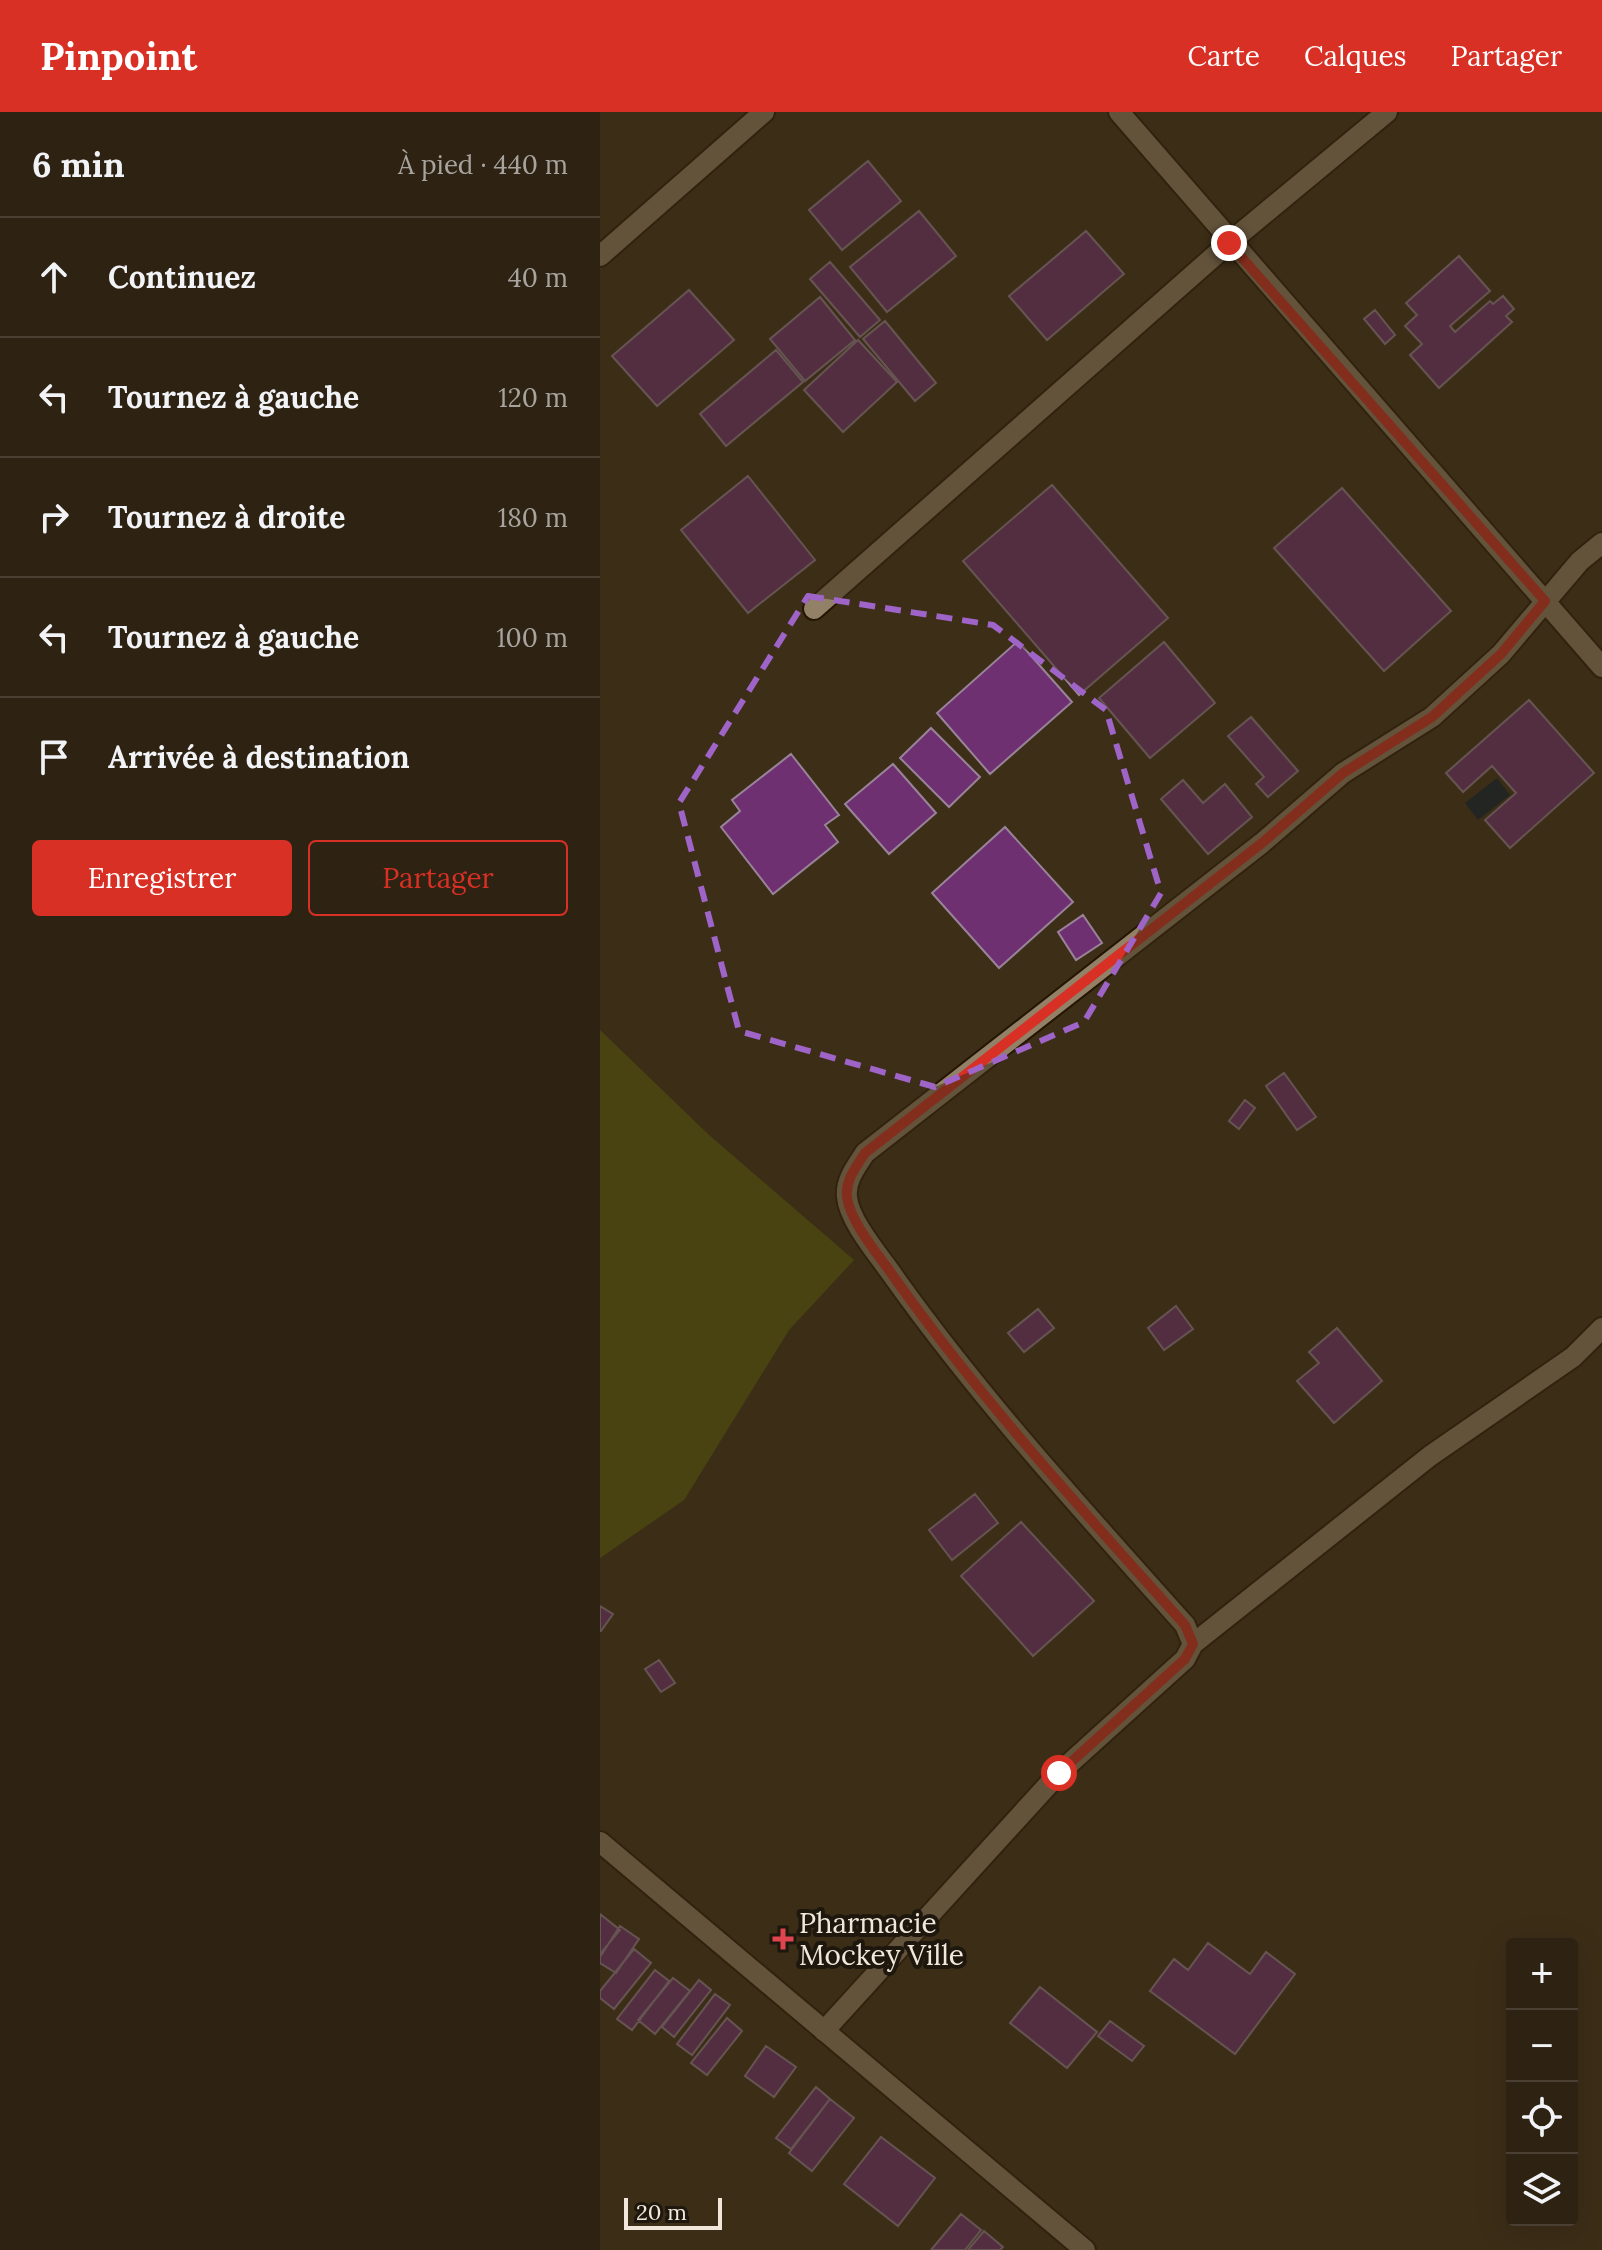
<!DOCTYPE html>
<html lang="fr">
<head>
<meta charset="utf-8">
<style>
	:root { --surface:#2e2212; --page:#3a2f20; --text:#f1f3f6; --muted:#a7a49f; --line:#493f32; --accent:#d93025 }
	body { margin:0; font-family:Lora,serif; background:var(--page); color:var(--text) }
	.controls { position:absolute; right:24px; bottom:24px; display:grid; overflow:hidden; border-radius:8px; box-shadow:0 8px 32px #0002 }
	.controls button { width:72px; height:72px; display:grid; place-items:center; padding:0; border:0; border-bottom:2px solid var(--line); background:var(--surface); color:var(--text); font:40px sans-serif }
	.scale { position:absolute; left:24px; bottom:20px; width:98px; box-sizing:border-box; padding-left:8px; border:4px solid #f1e7da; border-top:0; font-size:22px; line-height:28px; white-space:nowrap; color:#f1e7da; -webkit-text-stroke:6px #1e170e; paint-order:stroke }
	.stop { position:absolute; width:24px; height:24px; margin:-18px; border:6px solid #d93025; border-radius:50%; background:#fff }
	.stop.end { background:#d93025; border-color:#fff; box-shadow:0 2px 8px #0008 }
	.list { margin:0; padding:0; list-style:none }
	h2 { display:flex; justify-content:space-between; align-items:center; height:104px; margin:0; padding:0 32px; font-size:34px }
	h2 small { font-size:26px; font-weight:400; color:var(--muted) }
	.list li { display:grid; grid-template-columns:52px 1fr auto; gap:24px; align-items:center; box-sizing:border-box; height:120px; padding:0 32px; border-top:2px solid var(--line) }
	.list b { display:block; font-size:30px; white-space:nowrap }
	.list em { font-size:26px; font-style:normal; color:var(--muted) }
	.actions { display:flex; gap:16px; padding:24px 32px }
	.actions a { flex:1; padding:18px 0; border:2px solid var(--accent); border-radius:8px; text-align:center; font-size:28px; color:var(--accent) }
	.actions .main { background:var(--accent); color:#fff }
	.icon { flex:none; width:44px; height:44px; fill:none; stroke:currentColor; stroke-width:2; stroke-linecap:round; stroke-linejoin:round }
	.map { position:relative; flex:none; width:1002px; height:2138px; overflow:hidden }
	header { display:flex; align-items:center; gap:48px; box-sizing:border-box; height:112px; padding:0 40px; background:var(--accent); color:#fff }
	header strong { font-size:38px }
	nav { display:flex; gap:44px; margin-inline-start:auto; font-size:28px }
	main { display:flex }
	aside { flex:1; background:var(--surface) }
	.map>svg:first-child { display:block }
	.forest { fill:#5a5e0a }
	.water { fill:#041b2f }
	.building { fill:#6e3071; stroke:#998399; stroke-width:2 }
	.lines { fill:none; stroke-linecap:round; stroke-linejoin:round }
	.street-casing { stroke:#241502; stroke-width:24 }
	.secondary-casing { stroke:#241502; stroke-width:24 }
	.street { stroke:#928067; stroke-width:20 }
	.secondary { stroke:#928067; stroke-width:20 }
	.route { stroke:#d93025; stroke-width:10 }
	.marked { fill:none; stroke:#9e64c7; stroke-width:6; stroke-dasharray:16 10; stroke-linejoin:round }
	.health-dot { fill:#e0444e; stroke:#1e170e; stroke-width:3 }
	.labels { text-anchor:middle; stroke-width:8; stroke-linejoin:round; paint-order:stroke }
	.poi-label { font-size:28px; fill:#f1e7da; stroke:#1e170e; text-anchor:start }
</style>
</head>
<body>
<header>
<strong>Pinpoint</strong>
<nav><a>Carte</a><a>Calques</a><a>Partager</a></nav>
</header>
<main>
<aside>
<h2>6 min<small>À pied · 440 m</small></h2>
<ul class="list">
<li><svg class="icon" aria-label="ahead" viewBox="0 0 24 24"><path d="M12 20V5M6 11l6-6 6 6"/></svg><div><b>Continuez</b></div><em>40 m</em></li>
<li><svg class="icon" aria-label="left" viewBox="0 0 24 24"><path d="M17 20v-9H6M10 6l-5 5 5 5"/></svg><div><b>Tournez à gauche</b></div><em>120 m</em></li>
<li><svg class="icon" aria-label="right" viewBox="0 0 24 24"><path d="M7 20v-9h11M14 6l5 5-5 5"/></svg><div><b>Tournez à droite</b></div><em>180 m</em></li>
<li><svg class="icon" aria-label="left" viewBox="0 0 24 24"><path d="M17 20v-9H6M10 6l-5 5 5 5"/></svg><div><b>Tournez à gauche</b></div><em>100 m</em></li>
<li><svg class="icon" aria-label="arrive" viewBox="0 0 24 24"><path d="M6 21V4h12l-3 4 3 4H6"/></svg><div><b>Arrivée à destination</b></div></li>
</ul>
<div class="actions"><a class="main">Enregistrer</a><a>Partager</a></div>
</aside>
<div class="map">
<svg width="1002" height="2138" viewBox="0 0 1002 2138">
	<rect width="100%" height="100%" fill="#3d2e18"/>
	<!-- forest -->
	<path class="forest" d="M0,918l109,105 145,125 -65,70 -105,170 -84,58z"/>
	<!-- water -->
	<path class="water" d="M897,666l13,17 -32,25 -13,-17z"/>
	<!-- building -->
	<path class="building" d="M268,49l33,40 -59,49 -33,-40z
		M319,99l37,45 -69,56 -37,-45z
		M486,119l38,43 -77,66 -38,-44z
		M859,144l31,35 -40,35 5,6 35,-31 3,3 10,-8 11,13 -8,7 6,6 -73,66 -29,-33 12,-11 -17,-18 12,-11 -11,-12z
		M230,150l50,58 -20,17 -50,-58z
		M89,178l45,50 -77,66 -45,-50z
		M220,185l35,43 -50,41 -35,-42z
		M775,198l20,25 -10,9 -21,-25z
		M285,209l51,62 -21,18 -52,-62z
		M258,228l39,42 -54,50 -39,-42z
		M176,238l27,32 -77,64 -26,-32z
		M148,364l67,84 -67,53 -67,-83z
		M452,373l116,133 -89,77 -116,-134z
		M742,376l109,123 -67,60 -110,-123z
		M418,529l54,61 -82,72 -53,-61z
		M564,530l51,61 -65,55 -51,-60z
		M929,588l65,73 -84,75 -25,-28 31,-27 -24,-27 -29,26 -17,-19z
		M651,605l47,54 -30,26 -12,-13 8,-7 -36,-41z
		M331,616l49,49 -31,30 -49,-49z
		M191,642l48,61 -14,10 13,17 -65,52 -52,-67 19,-16 -8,-11z
		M293,652l43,49 -47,41 -44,-50z
		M583,668l20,23 22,-19 27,33 -44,37 -47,-55z
		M405,715l68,75 -74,66 -67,-75z
		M483,803l19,28 -26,17 -18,-28z
		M684,961l32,44 -19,13 -31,-44z
		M645,988l10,8 -16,21 -10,-8z
		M576,1194l17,23 -29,21 -16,-22z
		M438,1197l16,19 -30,24 -16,-19z
		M737,1216l45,53 -48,42 -37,-42 22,-18 -10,-11z
		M375,1382l23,29 -46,37 -23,-30z
		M421,1410l73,79 -61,55 -72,-80z
		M0,1494l13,8 -12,17h-1z
		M59,1548l16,23 -14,9 -16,-23z
		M0,1802l20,16 -20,24z
		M20,1814l19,13 -23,34 -16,-10v-6z
		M608,1831l42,31 16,-22 29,22 -60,80 -85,-63 24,-32 14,11z
		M34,1837l17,14 -37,46 -14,-11v-7z
		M55,1858l14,11 -37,49 -15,-11z
		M73,1866l17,13 -35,43 -17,-14z
		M99,1868l12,10 -37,47 -12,-10z
		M440,1875l57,45 -30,36 -57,-45z
		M115,1882l15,11 -38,50 -15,-11z
		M127,1906l15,13 -35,44 -16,-12z
		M510,1909l34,25 -12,15 -34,-25z
		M166,1934l30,21 -22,30 -29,-21z
		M216,1975l14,12 -39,50 -15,-11z
		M230,1987l24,19 -42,53 -23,-18z
		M281,2025l54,41 -37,48 -54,-42z
		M361,2102l20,16 -16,20h-34z
		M384,2119l19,16 -3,3h-32z"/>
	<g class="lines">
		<!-- street casing -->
		<g class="street-casing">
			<path id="street" d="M519,0l483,555
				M0,144l164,-144
				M214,497l415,-366 158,-131
				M593,1532l237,-188 143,-99 29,-29
				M224,1919l235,-258 126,-114 8,-15 -8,-19c-100,-112 -201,-222 -289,-345 -14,-21 -47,-58 -49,-83 -2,-17 10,-31 18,-44l397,-310 81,-70 89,-56 69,-63 79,-93 22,-18"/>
		</g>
		<!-- secondary casing -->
		<g class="secondary-casing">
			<path id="secondary" d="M0,1730l485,408"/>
		</g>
		<!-- street -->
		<use href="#street" class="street"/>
		<!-- secondary -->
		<use href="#secondary" class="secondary"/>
	</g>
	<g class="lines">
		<!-- route -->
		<path class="route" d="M459,1661l126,-114 8,-15 -8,-19c-100,-112 -201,-222 -289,-345 -14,-21 -46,-57 -49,-83 -2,-17 10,-31 18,-44l397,-310 81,-70 89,-56 69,-63 44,-53 -316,-358"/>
	</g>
	<!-- marked area -->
	<path d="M0 0H1002V2138H0ZM208,484l185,29 113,85 55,183 -77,129 -149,65 -196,-56 -60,-228z" fill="#3d2e18" fill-opacity=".55" fill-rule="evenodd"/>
	<path class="marked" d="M208,484l185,29 113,85 55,183 -77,129 -149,65 -196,-56 -60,-228z"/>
	<!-- markers -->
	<path class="health-dot" d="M179 1815h8v8h8v8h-8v8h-8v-8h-8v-8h8z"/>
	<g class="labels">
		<!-- poi labels -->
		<g class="poi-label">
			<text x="199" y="1821">Pharmacie<tspan x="199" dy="32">Mockey Ville</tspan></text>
		</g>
	</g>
</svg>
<div class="controls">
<button>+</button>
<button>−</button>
<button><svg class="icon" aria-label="locate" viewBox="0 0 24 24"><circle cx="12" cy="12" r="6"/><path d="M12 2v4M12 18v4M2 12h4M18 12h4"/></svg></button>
<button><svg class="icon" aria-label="layers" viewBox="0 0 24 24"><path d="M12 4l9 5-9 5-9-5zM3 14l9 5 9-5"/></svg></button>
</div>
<div class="scale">20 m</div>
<div class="stop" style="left:459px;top:1661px"></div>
<div class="stop end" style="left:629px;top:131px"></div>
</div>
</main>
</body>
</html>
